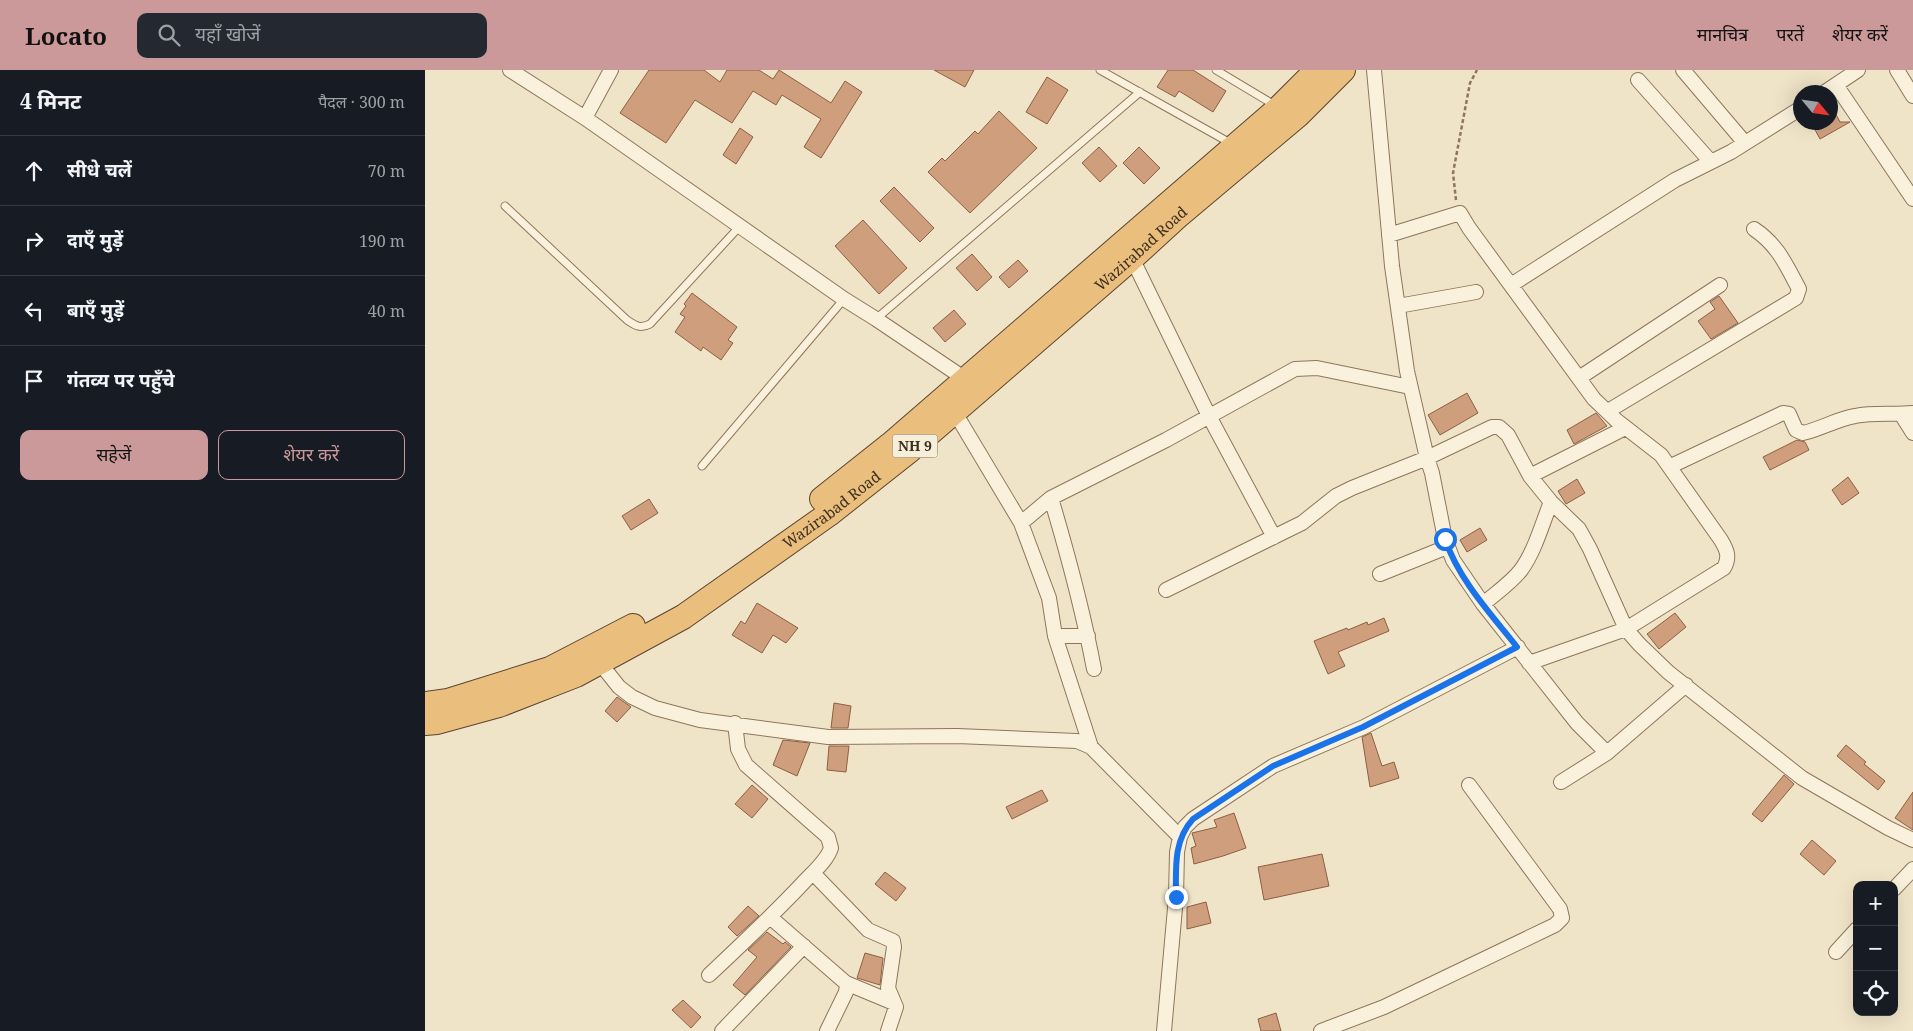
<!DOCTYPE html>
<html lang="hi">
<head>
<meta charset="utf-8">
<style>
	:root { --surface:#171b24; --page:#242831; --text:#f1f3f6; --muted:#9ea1a6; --line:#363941; --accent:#cc999b }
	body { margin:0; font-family:"Noto Serif","Noto Sans Devanagari",serif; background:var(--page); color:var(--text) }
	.controls { position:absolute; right:15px; bottom:15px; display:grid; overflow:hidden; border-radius:10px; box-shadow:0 5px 20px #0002 }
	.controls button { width:45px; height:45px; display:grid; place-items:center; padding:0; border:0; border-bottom:1px solid var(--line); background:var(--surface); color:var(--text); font:25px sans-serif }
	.compass { position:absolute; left:1368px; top:15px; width:45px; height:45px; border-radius:50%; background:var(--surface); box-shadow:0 5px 20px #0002; rotate:119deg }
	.stop { position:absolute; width:15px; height:15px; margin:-11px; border:4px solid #1a73e8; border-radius:50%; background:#fff }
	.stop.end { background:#1a73e8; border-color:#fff; box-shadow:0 1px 5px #0008 }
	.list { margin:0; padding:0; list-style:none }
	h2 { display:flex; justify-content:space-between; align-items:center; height:65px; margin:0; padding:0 20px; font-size:21px }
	h2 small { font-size:16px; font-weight:400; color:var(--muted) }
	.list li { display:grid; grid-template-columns:32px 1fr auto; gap:15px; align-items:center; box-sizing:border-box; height:70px; padding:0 20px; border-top:1px solid var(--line) }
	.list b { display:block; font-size:19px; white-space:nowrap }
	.list em { font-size:16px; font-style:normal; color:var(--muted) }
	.actions { display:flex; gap:10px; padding:15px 20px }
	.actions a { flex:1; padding:11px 0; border:1px solid var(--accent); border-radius:10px; text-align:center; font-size:18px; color:var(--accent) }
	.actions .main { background:var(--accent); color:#111 }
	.icon { flex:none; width:28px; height:28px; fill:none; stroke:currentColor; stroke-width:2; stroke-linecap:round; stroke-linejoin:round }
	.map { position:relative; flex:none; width:1488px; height:961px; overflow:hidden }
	header { display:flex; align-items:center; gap:30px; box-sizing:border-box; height:70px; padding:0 25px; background:var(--accent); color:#111 }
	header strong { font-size:24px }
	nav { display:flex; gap:28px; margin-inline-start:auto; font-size:18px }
	.search { width:350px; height:45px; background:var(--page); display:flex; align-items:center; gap:12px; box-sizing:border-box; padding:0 18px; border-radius:10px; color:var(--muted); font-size:19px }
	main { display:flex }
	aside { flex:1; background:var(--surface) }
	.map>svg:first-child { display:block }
	.building { fill:#cf9f7d; stroke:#8d5f41 }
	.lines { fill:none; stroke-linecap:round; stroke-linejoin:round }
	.service-casing { stroke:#8d765c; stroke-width:9 }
	.minor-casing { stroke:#8d765c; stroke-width:16 }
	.trunk-casing { stroke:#5b4430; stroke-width:26 }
	.path { stroke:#8d765c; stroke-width:2.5; stroke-dasharray:4 2.5; stroke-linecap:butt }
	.service { stroke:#faf1dc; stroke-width:7 }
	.minor { stroke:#faf1dc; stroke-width:14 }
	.trunk { stroke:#eabe7c; stroke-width:24 }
	.route { stroke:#1a73e8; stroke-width:6 }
	.labels { text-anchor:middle; stroke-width:5; stroke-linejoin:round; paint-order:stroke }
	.shield { fill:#f7eed8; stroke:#756857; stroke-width:1 }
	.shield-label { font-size:14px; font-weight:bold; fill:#3d2e20 }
	.street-label { font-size:15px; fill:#3d2e20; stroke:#f7eed8 }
</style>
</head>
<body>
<header>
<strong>Locato</strong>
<div class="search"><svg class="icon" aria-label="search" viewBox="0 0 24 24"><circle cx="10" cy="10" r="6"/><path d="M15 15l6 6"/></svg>यहाँ खोजें</div>
<nav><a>मानचित्र</a><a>परतें</a><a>शेयर करें</a></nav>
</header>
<main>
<aside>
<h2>4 मिनट<small>पैदल · 300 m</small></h2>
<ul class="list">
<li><svg class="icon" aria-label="ahead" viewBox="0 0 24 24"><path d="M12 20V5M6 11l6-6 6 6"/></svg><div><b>सीधे चलें</b></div><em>70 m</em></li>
<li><svg class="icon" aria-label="right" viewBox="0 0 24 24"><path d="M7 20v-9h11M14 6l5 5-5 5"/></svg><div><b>दाएँ मुड़ें</b></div><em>190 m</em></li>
<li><svg class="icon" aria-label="left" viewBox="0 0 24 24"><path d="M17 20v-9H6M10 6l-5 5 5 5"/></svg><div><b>बाएँ मुड़ें</b></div><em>40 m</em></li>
<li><svg class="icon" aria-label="arrive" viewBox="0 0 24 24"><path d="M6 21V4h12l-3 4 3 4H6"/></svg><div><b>गंतव्य पर पहुँचे</b></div></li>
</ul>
<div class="actions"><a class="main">सहेजें</a><a>शेयर करें</a></div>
</aside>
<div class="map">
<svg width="1488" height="961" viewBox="0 0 1488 961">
	<rect width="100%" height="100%" fill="#f0e4c8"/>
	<!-- building -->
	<path class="building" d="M224,0h55l16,12 7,-12h32l14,9 6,-9 52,33 14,-22 17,11 -41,66 -17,-11 17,-28 -39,-24 -6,10 -23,-14 -21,32 -37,-23 -29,43 -46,-30z
		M509,0h40l-9,17z
		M743,0h25l33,21 -13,21 -34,-21 -4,6 -18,-10z
		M622,7l21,13 -21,34 -21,-12z
		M1406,35l9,17h10l-30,17 -7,-13 6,-4h12z
		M574,41l38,37 -67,65 -42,-41 14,-14 3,3 30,-30 3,3z
		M315,58l13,9 -17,27 -13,-9z
		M674,77l18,19 -17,16 -18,-19z
		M714,77l21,21 -16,16 -21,-21z
		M469,117l40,41 -14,14 -40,-41z
		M438,150l44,48 -28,26 -44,-48z
		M547,184l20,23 -15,14 -21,-23z
		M593,190l10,11 -19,17 -10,-11z
		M267,223l45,34 -9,13 5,3 -12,17 -18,-13 -2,4 -26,-19 10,-15 -5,-3 6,-8 -2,-2z
		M1294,226l19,27 -27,16 -13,-18 17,-12 -5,-7z
		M529,240l12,14 -21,18 -12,-14z
		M1042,323l11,20 -38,22 -12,-20z
		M1171,343l11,13 -33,18 -7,-14z
		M1372,370l8,2 4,8 -39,20 -7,-13z
		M1423,407l11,16 -17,12 -10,-15z
		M1152,409l8,14 -19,11 -8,-13z
		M224,429l9,14 -27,17 -9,-14z
		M1055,458l7,12 -20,12 -7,-12z
		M332,533l41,25 -12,15 -13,-8 -11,18 -30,-18 9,-14 4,3z
		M1250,543l11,14 -27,22 -12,-15z
		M959,548l5,13 -51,21 7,14 -17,8 -14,-33 33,-13 1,2 19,-8 1,3z
		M192,627l14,10 -14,15 -12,-11z
		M409,633l17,3 -3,22h-17z
		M946,663l11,33 12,-4 5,16 -29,9 -8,-50z
		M358,670l27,3 -13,33 -24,-11z
		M1421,675l20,17 -2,2 21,17 -7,9 -41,-34z
		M404,676h20l-3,26 -19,-2z
		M1359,705l10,9 -32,38 -10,-8z
		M327,715l16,14 -16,19 -17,-14z
		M617,720l6,11 -36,18 -6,-12z
		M1488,722v38l-18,-12z
		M809,743l12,35 -23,8 -29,8 -3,-16 5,-2 -4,-13 25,-6 -3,-7z
		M1387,770l24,21 -12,14 -24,-21z
		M897,784l7,32 -65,14 -6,-33z
		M460,802l21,16 -10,13 -21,-17z
		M781,832l5,21 -24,6v-22z
		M323,836l11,10 -22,20 -9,-9z
		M342,862l16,12 2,-2 6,5 -46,48 -12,-10 24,-28 -9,-7z
		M440,883l18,5 -3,27 -23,-7z
		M258,930l18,17 -10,11 -19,-18z
		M851,943l5,18h-20l-3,-12z"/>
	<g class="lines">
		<!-- service casing -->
		<g class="service-casing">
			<path id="service" d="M675,0l132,74
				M791,0l60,36
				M80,136l122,114c9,6 13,9 23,4l90,-98
				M451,249l264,-227
				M277,396l142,-167"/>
		</g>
		<!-- minor casing -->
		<g class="minor-casing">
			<path id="minor" d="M85,0l75,48 259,181 32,20 95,64
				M949,0l18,196 15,105 20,87 5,15 13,66 8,21 30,44 94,119 30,30
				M1258,0l62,73
				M1472,0l16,26
				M1213,10l73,82
				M1411,15l77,114
				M1400,22l33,-22
				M160,48l26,-48
				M964,165l71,-22 9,15 125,171 22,21 45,35 60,85c6,10 9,17 3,28l-98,61 -97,34
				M707,188l77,158 65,121
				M1086,215l164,-105 56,-28 70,-44
				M973,236l78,-14
				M1154,308l141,-93
				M526,336l70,117 30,-25 115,-58 129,-71 22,-1 93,19
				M1183,341l188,-113 3,-9c-13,-24 -21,-44 -45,-60
				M1476,344l12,19
				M1246,396l112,-53 6,1 7,16 7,3c18,-4 34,-14 52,-17 19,-4 39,-1 58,-3
				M1105,406l95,-48
				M626,428c17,57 32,113 43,171
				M596,453l28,75 6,38 36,111
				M955,504l67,-27
				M741,520l136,-67 34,-27 16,-8 75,-30 65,-31h7l9,8 22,41 21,26 28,27 11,20 36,80 13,15 29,28 134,106 86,50 25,12
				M1058,534c13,-11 28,-21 38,-34 14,-19 21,-46 30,-68
				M630,566h33
				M174,592l20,25 13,10 23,11 45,12 128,17 129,-1 120,5 14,6 89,90
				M1136,712l46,-29 79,-68
				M388,803l55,57 25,11 1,6 -6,41 8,19 -8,24
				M1469,819l19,-20
				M345,847l76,66 1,3 -1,6 -19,39
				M1411,882l21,-23
				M284,905c32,-30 64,-60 94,-92 9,-10 24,-22 28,-35l-3,-11 -82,-72 -8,-16 -3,-26
				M421,913l48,20
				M297,961l82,-85
				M739,961l12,-134 1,-45 3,-15 5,-10 8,-8 80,-53 91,-39 154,-80
				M896,961l63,-24 171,-82 7,-7 -2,-9 -91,-124"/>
		</g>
		<!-- trunk casing -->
		<g class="trunk-casing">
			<g id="trunk">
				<path d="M397,429l68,-54 389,-337 38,-38"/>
				<path d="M0,634l23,-3 102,-32 83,-43"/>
				<path id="s1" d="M0,653l12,-1 62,-17 77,-30 107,-58 146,-103 81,-64 222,-192 47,-43 119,-100 45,-45"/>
			</g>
		</g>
		<!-- path -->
		<path class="path" d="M1031,130l-3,-27 17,-90 7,-13"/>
		<!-- service -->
		<use href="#service" class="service"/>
		<!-- minor -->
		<use href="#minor" class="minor"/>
		<!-- trunk -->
		<use href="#trunk" class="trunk"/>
	</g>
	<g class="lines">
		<!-- route -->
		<path class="route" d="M751,827c0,-28 -3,-56 17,-78l80,-53 90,-39 154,-80c-27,-34 -58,-67 -72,-108"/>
	</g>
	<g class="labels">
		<!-- shield labels -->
		<rect class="shield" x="467.5" y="364.5" width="45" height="23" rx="4"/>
		<g class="shield-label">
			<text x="490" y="381">NH 9</text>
		</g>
		<!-- street labels -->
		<g class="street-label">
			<text dy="5" stroke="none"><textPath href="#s1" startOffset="869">Wazirabad Road</textPath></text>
			<text dy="5" stroke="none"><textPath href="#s1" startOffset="464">Wazirabad Road</textPath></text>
		</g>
	</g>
</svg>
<div class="controls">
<button>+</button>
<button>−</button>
<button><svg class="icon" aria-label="locate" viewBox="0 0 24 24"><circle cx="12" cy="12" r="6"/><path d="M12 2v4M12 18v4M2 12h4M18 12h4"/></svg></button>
</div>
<svg class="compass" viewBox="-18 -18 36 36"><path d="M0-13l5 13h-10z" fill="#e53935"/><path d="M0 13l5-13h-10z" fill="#9ea1a6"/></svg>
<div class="stop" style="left:1020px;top:469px"></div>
<div class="stop end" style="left:751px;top:827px"></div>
</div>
</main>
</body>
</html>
